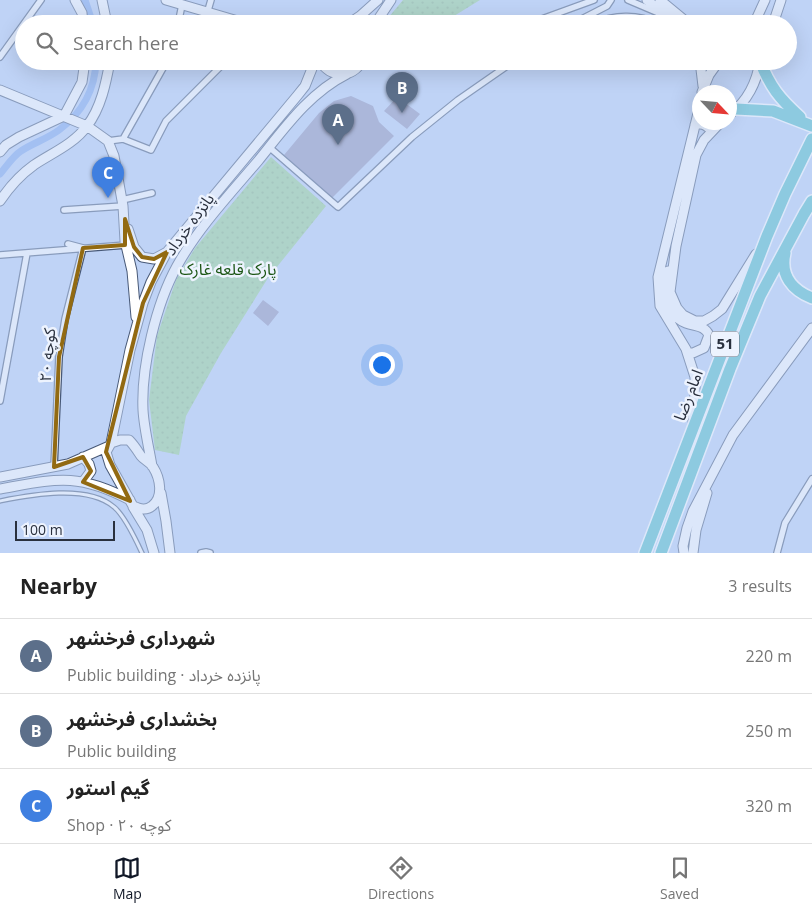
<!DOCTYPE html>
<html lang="en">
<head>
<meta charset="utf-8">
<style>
	:root { --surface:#fff; --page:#f6f6f6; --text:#222; --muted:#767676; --line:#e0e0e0; --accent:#111827 }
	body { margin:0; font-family:"Open Sans","Noto Sans Arabic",sans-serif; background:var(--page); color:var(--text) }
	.compass { position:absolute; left:692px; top:85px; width:45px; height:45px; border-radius:50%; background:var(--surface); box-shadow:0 5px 20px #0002; rotate:116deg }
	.scale { position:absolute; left:15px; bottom:12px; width:100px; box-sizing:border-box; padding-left:5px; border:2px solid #29303e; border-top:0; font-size:14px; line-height:18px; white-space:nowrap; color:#29303e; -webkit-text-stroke:4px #edf3fe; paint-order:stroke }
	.you { position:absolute; left:381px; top:364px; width:18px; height:18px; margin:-12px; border:4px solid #fff; border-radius:50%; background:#1a73e8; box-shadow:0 0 0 8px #1a73e833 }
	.badge { display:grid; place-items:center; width:32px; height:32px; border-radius:50%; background:var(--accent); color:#fff; font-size:16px; font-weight:700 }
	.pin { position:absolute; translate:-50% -41px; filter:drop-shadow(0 1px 2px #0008) }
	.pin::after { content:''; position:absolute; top:26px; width:18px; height:15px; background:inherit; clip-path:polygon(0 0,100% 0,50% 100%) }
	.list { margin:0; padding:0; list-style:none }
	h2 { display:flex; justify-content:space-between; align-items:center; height:65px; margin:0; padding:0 20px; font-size:21px }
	h2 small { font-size:16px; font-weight:400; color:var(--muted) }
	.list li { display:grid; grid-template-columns:32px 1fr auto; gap:15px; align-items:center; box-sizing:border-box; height:75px; padding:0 20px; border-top:1px solid var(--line) }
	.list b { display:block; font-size:19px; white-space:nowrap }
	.list p { margin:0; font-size:16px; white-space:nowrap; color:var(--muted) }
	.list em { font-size:16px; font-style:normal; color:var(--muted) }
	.icon { flex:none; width:28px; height:28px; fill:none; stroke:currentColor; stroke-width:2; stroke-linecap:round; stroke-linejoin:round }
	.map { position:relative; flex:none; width:812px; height:553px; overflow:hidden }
	.search { position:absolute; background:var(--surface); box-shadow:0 5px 20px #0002; left:15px; right:15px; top:15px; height:55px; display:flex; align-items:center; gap:12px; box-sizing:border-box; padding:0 18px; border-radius:28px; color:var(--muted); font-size:19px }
	.sheet { height:290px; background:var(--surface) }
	nav { display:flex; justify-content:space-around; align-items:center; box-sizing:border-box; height:70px; border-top:1px solid var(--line); background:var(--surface); font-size:14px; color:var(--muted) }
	nav a { display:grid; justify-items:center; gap:2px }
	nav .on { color:var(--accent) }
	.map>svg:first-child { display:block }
	.green { fill:url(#green-dots) }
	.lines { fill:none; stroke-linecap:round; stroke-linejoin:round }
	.canal { stroke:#80a8ee; stroke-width:7 }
	.building { fill:#9294b9 }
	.lane-casing { stroke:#485977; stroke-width:5.5 }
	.street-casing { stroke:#485977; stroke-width:8 }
	.secondary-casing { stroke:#485977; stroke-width:11 }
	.highway-casing { stroke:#fff; stroke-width:14 }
	.lane { stroke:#fff; stroke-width:3 }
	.street { stroke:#fff; stroke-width:5.5 }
	.secondary { stroke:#fff; stroke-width:9 }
	.highway { stroke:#51bec6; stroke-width:11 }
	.marked { fill:none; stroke:#926a12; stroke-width:4; stroke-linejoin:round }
	.labels { text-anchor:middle; stroke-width:5; stroke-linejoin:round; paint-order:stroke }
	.shield { fill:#edf3fe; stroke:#646a78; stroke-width:1 }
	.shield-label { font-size:15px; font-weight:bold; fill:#29303e }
	.street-label { font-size:16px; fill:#29303e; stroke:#edf3fe }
	.park-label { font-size:16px; fill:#1c5615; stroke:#edf3fe }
</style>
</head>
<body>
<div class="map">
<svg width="812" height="553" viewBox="0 0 812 553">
	<defs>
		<pattern id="green-dots" width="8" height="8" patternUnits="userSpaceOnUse" patternTransform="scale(1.25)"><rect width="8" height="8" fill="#9ad392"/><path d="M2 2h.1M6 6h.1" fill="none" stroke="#85b57f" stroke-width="1.8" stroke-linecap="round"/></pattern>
	</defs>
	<rect width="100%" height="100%" fill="#bfd3f6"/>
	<!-- green -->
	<path class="green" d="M403,0h77l-39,24h-58z
		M271,157l55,49 -58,72 -47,75 -35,63 -7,39 -24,-5 -6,-50 8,-64 19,-56 19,-32z"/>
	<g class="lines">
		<!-- canal -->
		<path class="canal" d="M85,0l8,24
			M0,174c6,-7 13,-18 21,-23 12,-8 26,-12 38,-21 23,-17 36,-40 37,-69"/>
	</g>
	<!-- building -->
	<path class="building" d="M351,96l22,10 6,16 15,14 -62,62 -48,-43 35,-42 15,-12z
		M397,97l23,17 -13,15 -23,-18z
		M263,300l16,12 -11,14 -15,-13z"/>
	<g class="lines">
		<!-- lane casing -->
		<g class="lane-casing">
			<path id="lane" d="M0,501c31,-6 87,-17 114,6 11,9 22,33 28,46"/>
		</g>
		<!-- street casing -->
		<g class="street-casing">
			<path id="street" d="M628,0l33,14
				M178,24l4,-19
				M204,24l7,-24
				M528,24l66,-24
				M572,24l35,-18 4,-6
				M591,24c24,-9 45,-11 68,0
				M0,57l41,-57
				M123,139l44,-78
				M108,141l15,-2 28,11 15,-29 60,-60
				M269,147l69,60 74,-70 46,-37 56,-39
				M122,200l30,-7
				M64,210l59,-4
				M0,255l126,-10
				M0,401l27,-148
				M54,467l5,-110 6,-38 18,-71 -15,-4
				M201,553l5,-1 4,1
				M777,553l8,-30 27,-44"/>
		</g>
		<!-- secondary casing -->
		<g class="secondary-casing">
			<path id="secondary" d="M75,0l7,13 1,11
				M102,0l5,24
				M166,0l82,24
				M647,0l29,24
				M660,0l29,24
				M348,24l12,-8 18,-16
				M375,24l16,-24
				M754,24l11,-24
				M773,24l8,-24
				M320,61c10,17 32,18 42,0
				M700,61l3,25
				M0,90l87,36 21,15 6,15 9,50 2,35 7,30 4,46
				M702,92l7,-17 10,-14
				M730,114c17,-12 27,-32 30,-53
				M721,122l-17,18 -8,15 -20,91 -6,46 7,16 6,7 12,6h9l9,-5 9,-7 34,-55
				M695,125c7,-3 12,0 16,6
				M0,152l6,-7 13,-8 45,-21 18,-34 3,-21
				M0,201c10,-15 20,-26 34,-36 18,-12 40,-21 53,-39 14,-18 19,-43 23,-65
				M128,229l6,18 8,10 12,2 13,-7
				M668,271c-1,6 -5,13 -5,19 0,14 10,28 23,33 10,4 18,2 23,12l-5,13 -11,5h-5
				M693,421l2,-28v-16l-9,-28 -26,-43 -2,-29 42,-172
				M111,443l9,-3h9c5,5 8,10 12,16 3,4 9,6 12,11 7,11 11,30 -1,39 -6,5 -12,3 -19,0l-23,-41 -4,-13 5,-9 19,-93 13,-47 8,-21 16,-30 130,-156 8,-10 10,-25
				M83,457l6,7 2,7 -8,11
				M152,466c-3,-18 -8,-38 -9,-56 -2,-43 13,-106 34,-144 21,-38 53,-72 81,-105 26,-32 51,-68 89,-87
				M0,477l68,-13 41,-18
				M0,489c56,-10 77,-17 130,11
				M161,493l5,28 4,32
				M133,507l14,23 7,23
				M684,553l-1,-7 4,-18 6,-17 40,-76 79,-107
				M693,553l3,-23 11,-37"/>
		</g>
		<!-- highway casing -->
		<g class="highway-casing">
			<path id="highway" d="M760,61c10,26 20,38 40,56
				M736,109l37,2 39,15
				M785,253c-5,22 7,37 27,45
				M645,553l122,-317 18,-42 27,-55
				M661,553l69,-184 30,-73 44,-82 8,-13"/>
		</g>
		<!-- lane -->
		<use href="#lane" class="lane"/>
		<!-- street -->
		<use href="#street" class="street"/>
		<!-- secondary -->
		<use href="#secondary" class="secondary"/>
		<!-- highway -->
		<use href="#highway" class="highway"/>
	</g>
	<!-- marked area -->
	<path d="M0 0H812V553H0ZM125,219l9,28 8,10 12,2 13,-7 -24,51 -37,149 24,49 -47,-19 8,-11 -8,-14 -29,10 5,-110 24,-109 42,-3z" fill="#bfd3f6" fill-opacity=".55" fill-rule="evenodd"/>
	<path class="marked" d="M125,219l9,28 8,10 12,2 13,-7 -24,51 -37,149 24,49 -47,-19 8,-11 -8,-14 -29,10 5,-110 24,-109 42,-3z"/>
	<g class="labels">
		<!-- shield labels -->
		<rect class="shield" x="711" y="331.5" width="28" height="25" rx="4"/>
		<g class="shield-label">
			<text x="725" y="349">51</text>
		</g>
		<!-- street labels -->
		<g class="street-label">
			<text transform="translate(189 224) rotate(-54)" y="6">پانزده خرداد</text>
			<text transform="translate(47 355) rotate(-85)" y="6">کوچه ۲۰</text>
			<text transform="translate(688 395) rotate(-69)" y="6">امام رضا</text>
		</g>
		<!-- park labels -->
		<g class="park-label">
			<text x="228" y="275">پارک قلعه غارک</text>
		</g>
	</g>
</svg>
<svg class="compass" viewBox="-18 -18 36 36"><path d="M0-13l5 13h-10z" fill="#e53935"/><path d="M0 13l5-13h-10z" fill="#767676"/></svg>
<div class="scale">100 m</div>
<div class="you"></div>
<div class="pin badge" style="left:338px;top:145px;background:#5c6f8a">A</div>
<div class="pin badge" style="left:402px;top:113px;background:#5c6f8a">B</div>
<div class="pin badge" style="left:108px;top:198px;background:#3f7fe0">C</div>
<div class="search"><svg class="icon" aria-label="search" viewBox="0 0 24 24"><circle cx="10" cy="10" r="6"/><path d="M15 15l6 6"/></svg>Search here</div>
</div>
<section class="sheet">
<h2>Nearby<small>3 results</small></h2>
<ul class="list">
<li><span class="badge" style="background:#5c6f8a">A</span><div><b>شهرداری فرخشهر</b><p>Public building · پانزده خرداد</p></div><em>220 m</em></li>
<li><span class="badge" style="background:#5c6f8a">B</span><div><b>بخشداری فرخشهر</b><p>Public building</p></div><em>250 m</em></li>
<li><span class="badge" style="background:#3f7fe0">C</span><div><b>گیم استور</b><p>Shop · کوچه ۲۰</p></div><em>320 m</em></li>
</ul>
</section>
<nav>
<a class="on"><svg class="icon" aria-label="map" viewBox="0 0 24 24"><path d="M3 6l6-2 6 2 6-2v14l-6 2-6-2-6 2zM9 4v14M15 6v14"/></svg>Map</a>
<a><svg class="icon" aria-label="directions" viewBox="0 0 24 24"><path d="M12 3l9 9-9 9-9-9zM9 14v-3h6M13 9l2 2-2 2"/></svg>Directions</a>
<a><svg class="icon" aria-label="saved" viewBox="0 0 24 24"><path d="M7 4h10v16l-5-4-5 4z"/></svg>Saved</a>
</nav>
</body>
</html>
